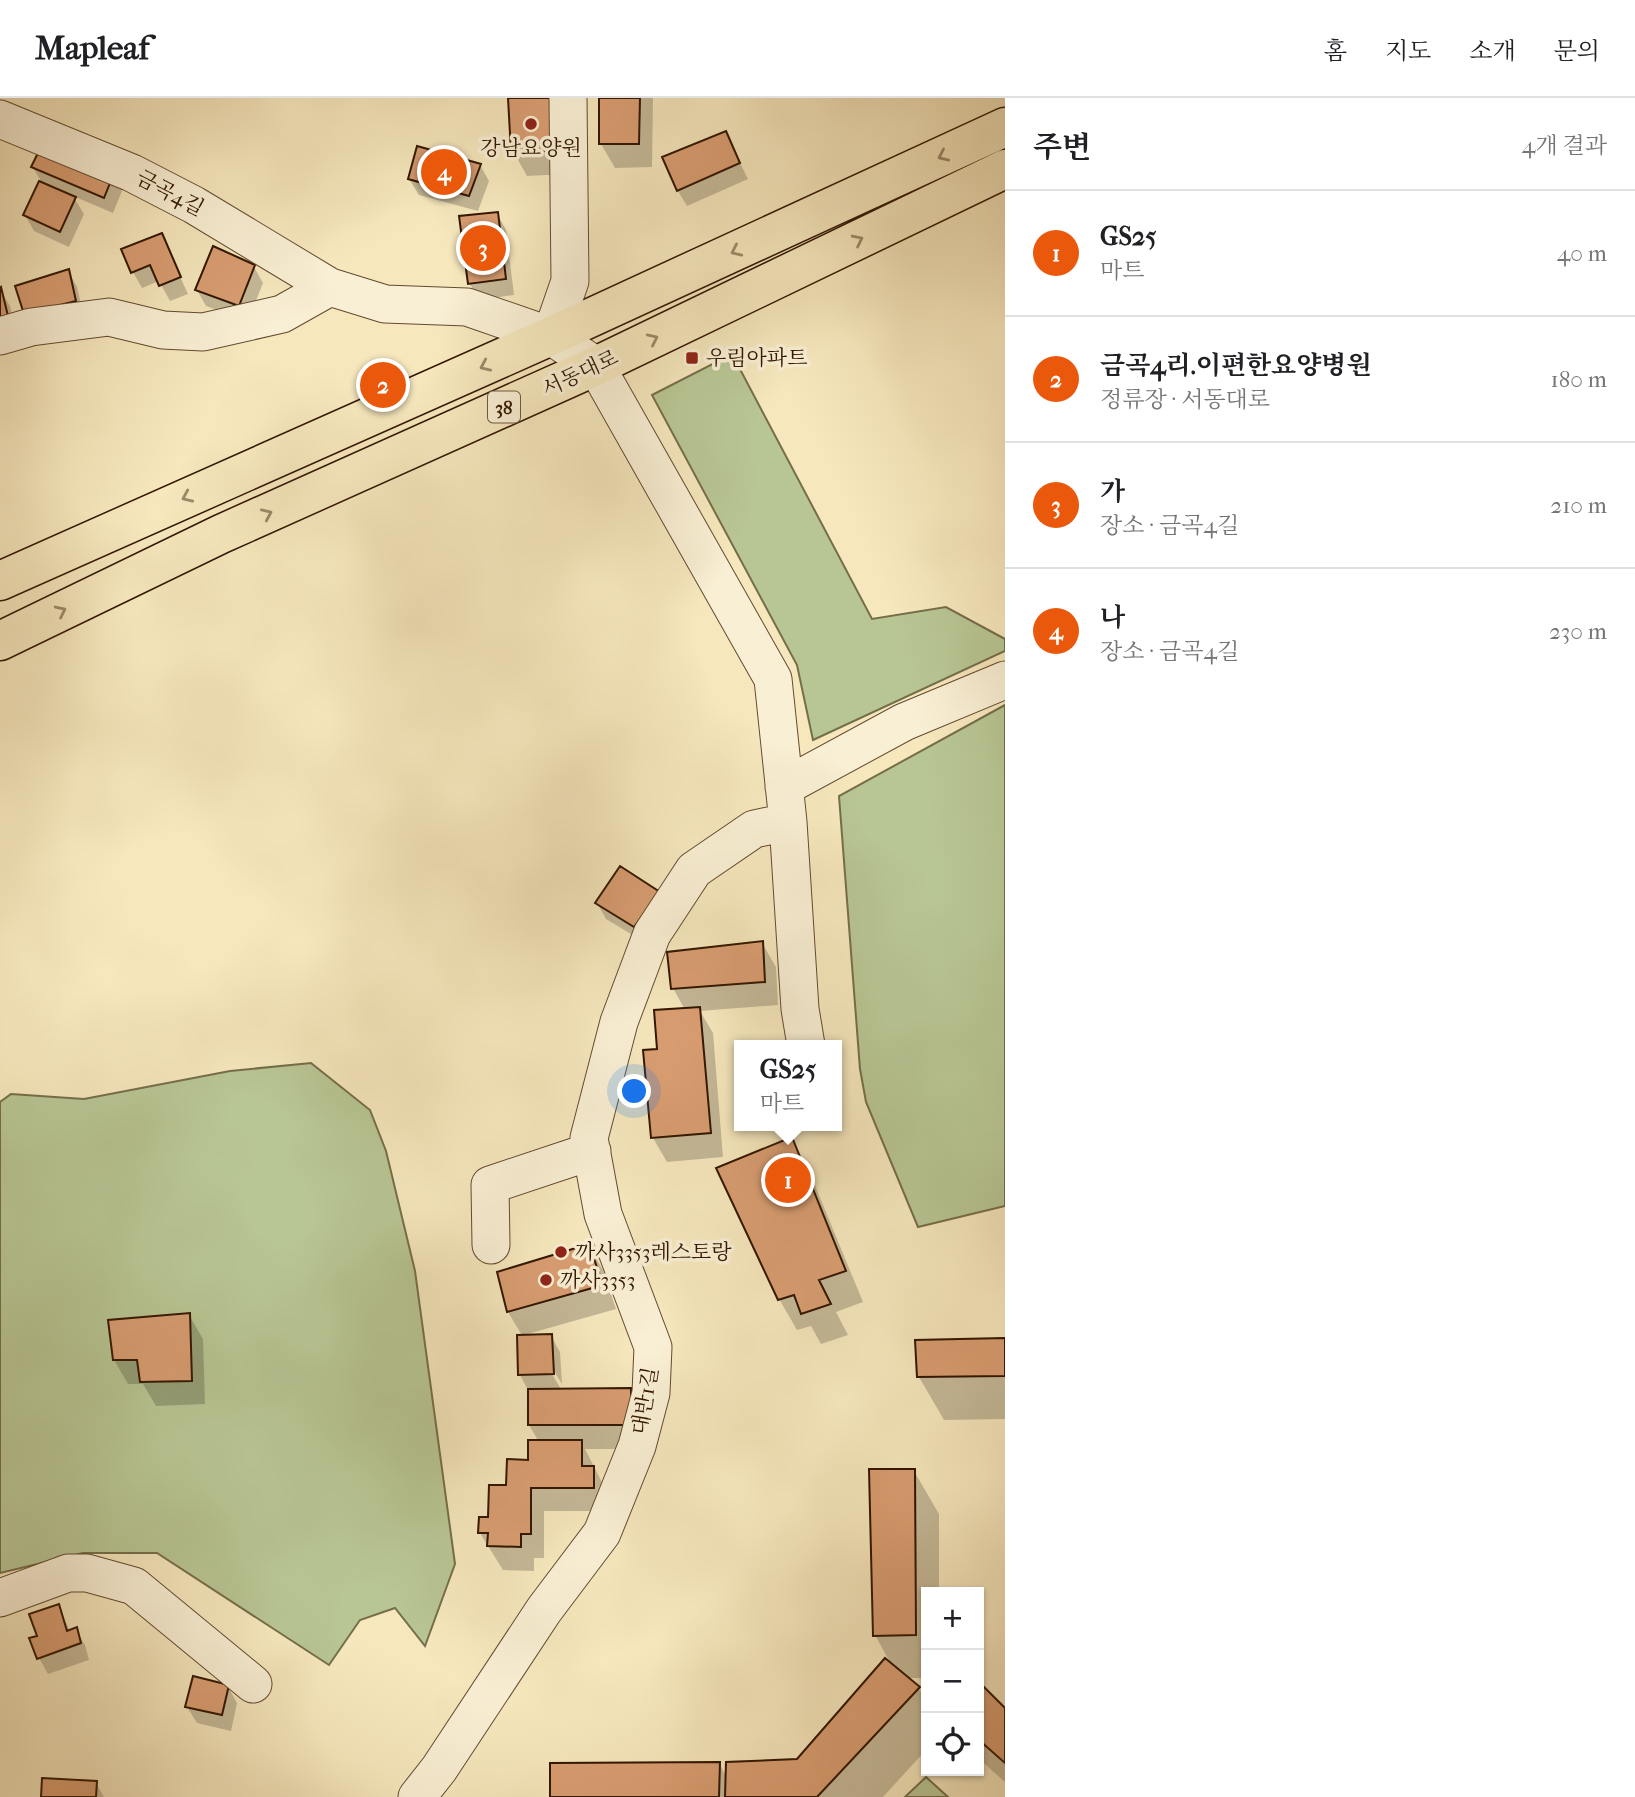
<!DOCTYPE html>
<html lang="ko">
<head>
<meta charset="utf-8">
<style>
	:root { --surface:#fff; --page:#f6f6f6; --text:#202124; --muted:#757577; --line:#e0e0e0; --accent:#ea580c }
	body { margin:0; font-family:"IM FELL French Canon","Noto Serif KR",serif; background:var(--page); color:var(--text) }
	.controls { position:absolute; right:21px; bottom:21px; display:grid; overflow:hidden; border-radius:0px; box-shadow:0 2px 5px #0004 }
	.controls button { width:63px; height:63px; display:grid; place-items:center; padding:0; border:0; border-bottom:2px solid var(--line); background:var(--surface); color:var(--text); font:35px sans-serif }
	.you { position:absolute; left:635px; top:994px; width:24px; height:24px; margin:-18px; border:5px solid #fff; border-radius:50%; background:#1a73e8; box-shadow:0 0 0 10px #1a73e833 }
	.badge { display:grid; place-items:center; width:46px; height:46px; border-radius:50%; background:var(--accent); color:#fff; font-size:23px; font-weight:700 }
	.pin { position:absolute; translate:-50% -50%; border:4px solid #fff; box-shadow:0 2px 7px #0006 }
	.popup { position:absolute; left:734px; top:942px; width:108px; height:91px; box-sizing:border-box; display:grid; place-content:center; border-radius:0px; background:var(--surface); filter:drop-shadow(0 2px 5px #0005); font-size:23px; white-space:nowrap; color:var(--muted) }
	.popup b { font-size:26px; color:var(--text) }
	.popup::after { content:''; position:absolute; left:50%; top:100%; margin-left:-14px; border:14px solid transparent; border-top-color:var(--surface) }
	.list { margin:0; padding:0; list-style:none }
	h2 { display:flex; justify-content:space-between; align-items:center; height:91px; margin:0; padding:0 28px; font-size:30px }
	h2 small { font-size:23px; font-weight:400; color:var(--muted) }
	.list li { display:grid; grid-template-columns:46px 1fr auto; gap:21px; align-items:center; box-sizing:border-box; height:126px; padding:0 28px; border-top:2px solid var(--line) }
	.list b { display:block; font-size:26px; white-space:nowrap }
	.list p { margin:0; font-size:23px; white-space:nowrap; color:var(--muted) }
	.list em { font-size:23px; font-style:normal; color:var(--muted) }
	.icon { flex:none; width:38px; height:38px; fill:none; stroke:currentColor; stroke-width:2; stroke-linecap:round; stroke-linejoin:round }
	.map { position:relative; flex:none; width:1005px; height:1699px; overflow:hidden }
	header { display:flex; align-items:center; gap:42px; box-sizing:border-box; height:98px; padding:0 35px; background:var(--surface); border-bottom:2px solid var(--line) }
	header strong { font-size:33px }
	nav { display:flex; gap:38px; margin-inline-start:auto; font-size:24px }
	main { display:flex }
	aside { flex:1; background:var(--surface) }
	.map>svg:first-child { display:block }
	.green { fill:#b8c694; stroke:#756e4a; stroke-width:2 }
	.shadow { fill:#0003 }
	.building { fill:#d89d71; stroke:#321600; stroke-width:2 }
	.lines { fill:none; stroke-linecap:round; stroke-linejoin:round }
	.minor-casing { stroke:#634a2f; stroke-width:39 }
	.major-casing { stroke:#321600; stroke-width:41 }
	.minor { stroke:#f9efd4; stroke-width:37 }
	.major { stroke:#f6e7bd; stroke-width:38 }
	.oneway { stroke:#9e8968 }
	.poi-dot { fill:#8f2418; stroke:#f9efd4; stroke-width:2.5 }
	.labels { text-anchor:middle; stroke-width:7; stroke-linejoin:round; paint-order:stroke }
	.shield { fill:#f9efd4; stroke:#6e5740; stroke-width:2 }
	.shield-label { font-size:19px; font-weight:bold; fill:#321600 }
	.poi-label { font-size:21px; fill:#321600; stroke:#f9efd4; text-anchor:start }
	.street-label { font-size:21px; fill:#321600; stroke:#f9efd4 }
</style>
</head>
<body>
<header>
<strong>Mapleaf</strong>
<nav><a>홈</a><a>지도</a><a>소개</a><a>문의</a></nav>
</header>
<main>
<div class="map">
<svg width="1005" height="1699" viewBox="0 0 1005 1699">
	<rect width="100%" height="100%" fill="#f6e7bd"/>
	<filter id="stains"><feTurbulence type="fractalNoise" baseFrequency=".00286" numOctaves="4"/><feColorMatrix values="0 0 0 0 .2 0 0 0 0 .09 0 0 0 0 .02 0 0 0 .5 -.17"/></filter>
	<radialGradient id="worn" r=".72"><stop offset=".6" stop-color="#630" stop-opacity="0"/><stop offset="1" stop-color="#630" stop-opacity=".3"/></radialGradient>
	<!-- green -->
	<path class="green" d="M732,256l140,265 74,-12 59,32v12l-192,89 -16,-75 -145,-270z
		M1005,607v501l-87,21 -52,-125 -6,-33 -21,-273z
		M311,965l59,47 16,41 29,120 40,293 -30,82 -30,-38 -35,12 -31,45 -172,-112h-74l-83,20v-471l11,-8 73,5 146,-28z
		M926,1679l22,20h-43z"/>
	<!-- shadow -->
	<path class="shadow" d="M510,0h54l3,76 -40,2 -14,-25z
		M601,0h52l-1,69 -37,1 -14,-24z
		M725,35l23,46 -61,27 -9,-15z
		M480,67l9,16 -11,30 -59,-16 -10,-16z
		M33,69l80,7 9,17 -9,22 -40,-17 11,18 -15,33 -35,-16 -9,-16 18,-30z
		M497,116l9,16 8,65 -35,5 -9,-16z
		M161,137l27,59 -18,7 -11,-20 -17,7 -9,-16z
		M254,169l9,16 -15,38 -42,-15 -9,-16z
		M68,173l9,16 7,30 -49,13z
		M0,192l10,16 6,26 -16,5z
		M659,796l-15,48 -38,-23 -9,-16z
		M762,845l14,24 2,38 -78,6 13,22 10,124 -56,5 -14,-24 6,-87 26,-41 -12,-22z
		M791,1042l18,31 54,131 -27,10 12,23 -27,9 -10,-18 -14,4 -18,-31z
		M589,1148l14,24 13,39 -92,26 27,1 9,16 2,32 -11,-18 -3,1 14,24 68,-1 14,24v35h-59l22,43v19h-63v47h-10v13l-31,-1 -23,-37 28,-46 21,-25 10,-20 -10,-17v-33l-9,-17 3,-38 -15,-25 -9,-39z
		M189,1217l14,24 2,65 -49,2 -13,-22h-15l-14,-24z
		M1005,1242v79l-61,1 -25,-43z
		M914,1373l25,43v78h-13v86h-19l12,11 7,13v48l-43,47h-331l167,-34 8,15 71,-17 94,-95 -17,-31z
		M58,1508l12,25 6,-1 9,15 4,15 -41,14 -9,-16z
		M979,1586l26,27v71l-26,-23z
		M228,1589l9,16 -6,28 -34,-8 -10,-16z
		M96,1685l8,14h-61z"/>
	<!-- building -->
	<path class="building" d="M508,0h44l2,53 -43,1z
		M599,0h41l-1,46h-40z
		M726,33l14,32 -63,28 -15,-34z
		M42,47l72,28 -10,25 -73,-31z
		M417,48l64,18 -12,32 -61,-17z
		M39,83l37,16 -16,35 -37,-17z
		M498,114l8,67 -38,5 -9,-68z
		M162,135l19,44 -22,9 -9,-21 -19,8 -10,-24z
		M213,148l42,19 -16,41 -44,-16z
		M69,171l7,32 -52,13 -9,-28z
		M1,189l7,29 -8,2v-30z
		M620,768l40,26 -26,35 -39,-24z
		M763,843l2,41 -94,7 -4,-37z
		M700,909l11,126 -60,5 -8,-88 14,-1 -3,-39z
		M792,1039l54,134 -27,9 12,24 -30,10 -7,-19 -16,5 -62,-132z
		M589,1146l14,41 -96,27 -10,-40z
		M190,1215l2,68 -52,1 -3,-22h-24l-5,-40z
		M552,1236l2,40 -36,1 -1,-40z
		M1005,1240v38l-88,1 -2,-37z
		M631,1290v37h-103v-36z
		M528,1342h54v26h12v22h-63v46h-10v13l-34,-1 1,-13h-10l1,-16h9l1,-32h17l1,-26 21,1z
		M869,1371h46l1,166 -43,1z
		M59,1506l8,27 10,-4 4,16 -44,16 -8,-21 8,-2 -8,-22z
		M885,1560l35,29 -103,110h-92l1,-35 71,-3z
		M193,1578l36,9 -7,30 -37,-8z
		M979,1584l26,26v55l-26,-23z
		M720,1664l-1,35h-169v-34z
		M42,1680l55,3 -1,16h-55z"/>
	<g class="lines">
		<!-- minor casing -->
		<g class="minor-casing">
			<path id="minor" d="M0,21l132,54 62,32 136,82 55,17 82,3 84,29 45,30 177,313 15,143 12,187 6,36
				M0,238l31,-9 78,-10 54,13 40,2 79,-18 48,-27
				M551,238l19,-55 -2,-183
				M784,689l120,-65 101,-42
				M491,1147l-1,-60 102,-34
				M0,1500l68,-25h19l47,13 119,98
				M417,1699l22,-28 105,-159 58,-77 35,-87 14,-53 2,-46 -50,-133 -14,-76 30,-116 33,-88 42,-64 60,-41 34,-7"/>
		</g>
		<!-- major casing -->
		<g class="major-casing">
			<path id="major" d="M0,483l551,-245 454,-209
				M0,543l221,-107 375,-168 409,-197"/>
		</g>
		<!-- minor -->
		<use href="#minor" class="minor"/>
		<!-- major -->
		<use href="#major" class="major"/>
	</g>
	<!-- one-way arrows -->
	<defs><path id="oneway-chevron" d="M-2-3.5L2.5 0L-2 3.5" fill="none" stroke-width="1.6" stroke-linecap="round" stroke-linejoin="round" transform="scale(1.75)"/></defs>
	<g class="oneway">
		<use href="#oneway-chevron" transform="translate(943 58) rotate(155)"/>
		<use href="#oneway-chevron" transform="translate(858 142) rotate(-26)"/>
		<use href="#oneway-chevron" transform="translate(736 153) rotate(155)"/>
		<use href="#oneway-chevron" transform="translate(653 241) rotate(-25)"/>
		<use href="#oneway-chevron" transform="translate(485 268) rotate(156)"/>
		<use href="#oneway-chevron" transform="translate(187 399) rotate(156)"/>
		<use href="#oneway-chevron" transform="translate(267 416) rotate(-24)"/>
		<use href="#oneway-chevron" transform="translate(61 513) rotate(-26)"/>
	</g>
	<!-- markers -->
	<g class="poi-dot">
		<circle cx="531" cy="26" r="7"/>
		<rect x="685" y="253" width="14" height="14" rx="3.5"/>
		<circle cx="561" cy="1154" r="7"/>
		<circle cx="546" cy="1182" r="7"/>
	</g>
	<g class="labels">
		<!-- shield labels -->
		<rect class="shield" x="488" y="293.5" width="32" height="31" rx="5"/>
		<g class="shield-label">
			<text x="504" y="316">38</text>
		</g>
		<!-- poi labels -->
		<g class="poi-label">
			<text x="531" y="57" text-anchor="middle">강남요양원</text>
			<text x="706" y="267">우림아파트</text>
			<text x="575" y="1161">까사3353레스토랑</text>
			<text x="560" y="1189">까사3353</text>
		</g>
		<!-- street labels -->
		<g class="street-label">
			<text transform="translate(170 95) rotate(28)" y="7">금곡4길</text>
			<text transform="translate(580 275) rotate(-25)" y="7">서동대로</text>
			<text transform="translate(645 1303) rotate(-80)" y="7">대반1길</text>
		</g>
	</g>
	<rect width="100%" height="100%" filter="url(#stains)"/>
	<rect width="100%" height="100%" fill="url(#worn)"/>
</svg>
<div class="controls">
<button>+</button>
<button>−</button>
<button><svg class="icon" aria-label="locate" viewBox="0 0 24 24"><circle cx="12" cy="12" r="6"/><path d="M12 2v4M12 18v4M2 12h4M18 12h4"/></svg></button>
</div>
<div class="you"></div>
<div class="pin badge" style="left:788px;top:1082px">1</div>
<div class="popup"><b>GS25</b>마트</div>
<div class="pin badge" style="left:383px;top:287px">2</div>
<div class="pin badge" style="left:483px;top:150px">3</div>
<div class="pin badge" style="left:444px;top:74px">4</div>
</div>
<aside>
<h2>주변<small>4개 결과</small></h2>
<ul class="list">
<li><span class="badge">1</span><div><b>GS25</b><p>마트</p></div><em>40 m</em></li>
<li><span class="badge">2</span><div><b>금곡4리.이편한요양병원</b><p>정류장 · 서동대로</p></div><em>180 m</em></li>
<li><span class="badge">3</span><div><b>가</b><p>장소 · 금곡4길</p></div><em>210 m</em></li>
<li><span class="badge">4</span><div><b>나</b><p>장소 · 금곡4길</p></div><em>230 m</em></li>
</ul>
</aside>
</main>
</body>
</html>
